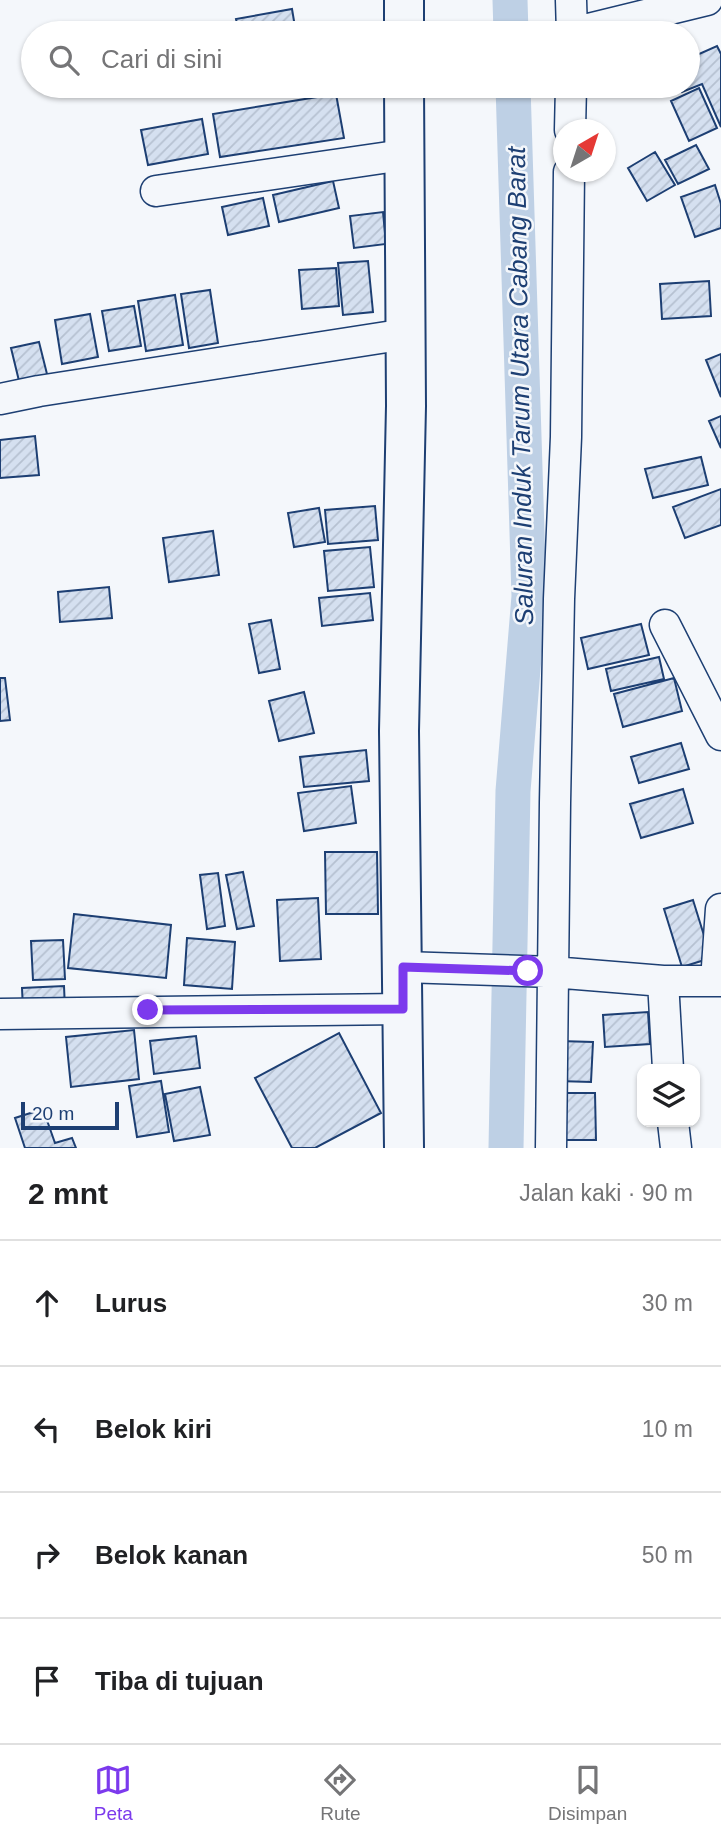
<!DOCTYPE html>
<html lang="id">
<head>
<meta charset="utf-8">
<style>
	:root { --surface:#fff; --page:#f2f2f2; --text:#202124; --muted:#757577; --line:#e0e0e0; --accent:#7c3aed }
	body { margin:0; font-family:Arial,sans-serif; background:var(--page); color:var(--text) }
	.controls { position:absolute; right:21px; bottom:21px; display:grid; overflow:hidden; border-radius:14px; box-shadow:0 2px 5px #0004 }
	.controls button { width:63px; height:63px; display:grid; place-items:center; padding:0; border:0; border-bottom:2px solid var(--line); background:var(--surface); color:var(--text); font:35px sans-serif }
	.compass { position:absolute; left:553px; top:119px; width:63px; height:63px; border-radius:50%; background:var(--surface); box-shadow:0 2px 5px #0004; rotate:39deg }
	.scale { position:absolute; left:21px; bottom:18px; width:98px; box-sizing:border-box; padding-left:7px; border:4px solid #1d3f73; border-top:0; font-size:19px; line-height:24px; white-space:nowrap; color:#1d3f73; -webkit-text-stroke:5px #f4f7fb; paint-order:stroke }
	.stop { position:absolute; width:21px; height:21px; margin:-16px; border:5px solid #7c3aed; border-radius:50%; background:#fff }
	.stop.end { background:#7c3aed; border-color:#fff; box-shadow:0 2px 7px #0008 }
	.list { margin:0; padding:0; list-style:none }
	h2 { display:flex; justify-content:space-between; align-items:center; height:91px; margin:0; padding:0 28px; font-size:30px }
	h2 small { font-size:23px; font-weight:400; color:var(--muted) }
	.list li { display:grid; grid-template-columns:46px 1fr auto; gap:21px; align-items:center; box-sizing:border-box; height:126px; padding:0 28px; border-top:2px solid var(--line) }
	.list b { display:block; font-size:26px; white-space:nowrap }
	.list em { font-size:23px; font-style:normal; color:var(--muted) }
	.icon { flex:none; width:38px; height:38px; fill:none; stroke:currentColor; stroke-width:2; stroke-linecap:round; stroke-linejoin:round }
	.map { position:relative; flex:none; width:721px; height:1148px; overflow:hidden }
	.search { position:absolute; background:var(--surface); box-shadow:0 2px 5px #0004; left:21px; right:21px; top:21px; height:77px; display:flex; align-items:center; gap:18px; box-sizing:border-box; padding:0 24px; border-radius:38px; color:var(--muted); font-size:26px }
	.sheet { height:595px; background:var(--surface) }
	nav { display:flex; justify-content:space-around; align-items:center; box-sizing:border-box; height:98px; border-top:2px solid var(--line); background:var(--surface); font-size:19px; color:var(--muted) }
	nav a { display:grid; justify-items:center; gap:4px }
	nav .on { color:var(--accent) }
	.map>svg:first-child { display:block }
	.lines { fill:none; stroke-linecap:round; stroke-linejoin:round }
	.canal { stroke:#bed0e5; stroke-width:35 }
	.building { fill:url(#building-hatch); stroke:#1d3f73; stroke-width:2 }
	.minor-casing { stroke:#1d3f73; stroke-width:33 }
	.primary-casing { stroke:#1d3f73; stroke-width:42 }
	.minor { stroke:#f4f7fb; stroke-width:30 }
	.primary { stroke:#f4f7fb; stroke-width:38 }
	.route { stroke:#7c3aed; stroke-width:9 }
	.labels { text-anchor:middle; stroke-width:5; stroke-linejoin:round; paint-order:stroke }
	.water-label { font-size:26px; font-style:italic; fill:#1d3f73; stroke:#f4f7fb }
</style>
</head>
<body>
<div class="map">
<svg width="721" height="1148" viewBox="0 0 721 1148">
	<defs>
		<pattern id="building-hatch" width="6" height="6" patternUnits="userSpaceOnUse" patternTransform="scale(1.75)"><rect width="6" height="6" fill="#d5e0f0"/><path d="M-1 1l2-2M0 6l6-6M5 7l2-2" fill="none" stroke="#b6c1d1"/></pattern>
	</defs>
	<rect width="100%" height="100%" fill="#f4f7fb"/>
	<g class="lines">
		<!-- canal -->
		<path class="canal" d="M510,0l1,33
			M506,1148l7,-357 16,-195 -16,-510"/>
	</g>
	<!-- building -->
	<path class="building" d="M292,9l4,24h-57l-3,-14z
		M717,46l4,8v73l-19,-43 -20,8 -3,-6h9v-18l6,-2 -4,-8z
		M275,86h49l-47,8z
		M699,88l18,40 -28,13 -18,-40z
		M336,94l8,44 -124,19 -7,-43z
		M202,119l6,35 -60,11 -7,-35z
		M696,145l13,24 -31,15 -13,-24z
		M655,152l20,33 -28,16 -19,-33z
		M333,181l6,27 -60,14 -6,-27z
		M715,185l6,19v24l-26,9 -14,-40z
		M263,198l6,28 -41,9 -6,-28z
		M383,212l3,32 -32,4 -4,-32z
		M368,261l5,51 -30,3 -5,-52z
		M336,268l3,38 -37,3 -3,-39z
		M709,281l2,35 -49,3 -2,-35z
		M210,290l8,53 -29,5 -8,-54z
		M175,295l8,50 -37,6 -8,-50z
		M134,306l7,40 -32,5 -7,-40z
		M90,314l8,43 -36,7 -7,-44z
		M39,342l9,36 -28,7 -9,-37z
		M721,354v43l-15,-37z
		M721,416v32l-12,-27z
		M35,436l4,39 -39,3v-38z
		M701,457l7,28 -55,13 -8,-29z
		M721,489v36l-36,13 -12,-31z
		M375,506l3,34 -50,4 -3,-34z
		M319,508l6,34 -31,5 -6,-34z
		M213,531l6,44 -50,7 -6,-44z
		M370,547l4,40 -46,4 -4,-40z
		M109,587l3,31 -52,4 -2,-30z
		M370,593l3,27 -51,6 -3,-28z
		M271,620l9,49 -21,4 -10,-49z
		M641,624l8,31 -61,14 -7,-31z
		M659,657l5,22 -53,12 -5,-22z
		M0,678h5l5,42 -10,1z
		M674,678l8,33 -59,16 -9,-33z
		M304,692l10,41 -35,8 -10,-40z
		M681,743l8,26 -50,14 -8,-26z
		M366,750l3,31 -65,6 -4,-30z
		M351,786l5,37 -52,8 -6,-38z
		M683,789l10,34 -52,15 -11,-34z
		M325,852h52l1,62h-52z
		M243,872l11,54 -17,3 -11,-54z
		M218,873l7,53 -18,3 -7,-54z
		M318,898l3,61 -41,2 -3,-61z
		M693,900l18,58 -29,9 -18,-58z
		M74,914l97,11 -5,53 -98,-10z
		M187,938l48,4 -3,47 -48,-4z
		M63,940l2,39 -32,1 -2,-39z
		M64,986l1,23 -42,1 -1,-22z
		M648,1012l2,32 -45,3 -2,-32z
		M134,1030l5,49 -68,8 -5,-50z
		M339,1033l42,80 -66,35h-23l-37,-70z
		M196,1036l4,32 -46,6 -4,-33z
		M559,1041l34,1 -2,40 -33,-1z
		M161,1081l8,51 -32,5 -8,-51z
		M200,1087l10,48 -36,6 -9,-47z
		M563,1093h32l1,47h-33z
		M43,1109l12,34 17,-5 4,10h-51l-10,-30z"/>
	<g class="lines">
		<!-- minor casing -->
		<g class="minor-casing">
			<path id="minor" d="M571,0l1,33 135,-33
				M570,130l1,-44
				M156,191l247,-36
				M0,399l39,-8 367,-57
				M665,625l56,110
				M403,967l149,5 111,9h58
				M663,981l5,88
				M716,981l5,-72
				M0,1014l403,-5
				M673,1122l3,26
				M551,1148l4,-345 4,-204 7,-162 3,-265"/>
		</g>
		<!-- primary casing -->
		<g class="primary-casing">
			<path id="primary" d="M404,33v-33
				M404,86l2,320 -7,325 5,417"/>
		</g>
		<!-- minor -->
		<use href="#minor" class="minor"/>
		<!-- primary -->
		<use href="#primary" class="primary"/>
	</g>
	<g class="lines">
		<!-- route -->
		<path class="route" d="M148,1010l255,-1v-42l125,4"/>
	</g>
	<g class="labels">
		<!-- water labels -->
		<g class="water-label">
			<text transform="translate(520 386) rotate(-91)" y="9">Saluran Induk Tarum Utara Cabang Barat</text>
		</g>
	</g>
</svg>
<div class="controls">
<button><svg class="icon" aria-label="layers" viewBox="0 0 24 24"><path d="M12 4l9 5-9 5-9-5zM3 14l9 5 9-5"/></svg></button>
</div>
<svg class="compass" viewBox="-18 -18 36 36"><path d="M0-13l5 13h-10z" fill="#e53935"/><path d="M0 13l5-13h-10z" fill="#757577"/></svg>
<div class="scale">20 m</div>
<div class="stop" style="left:528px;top:971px"></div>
<div class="stop end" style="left:148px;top:1010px"></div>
<div class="search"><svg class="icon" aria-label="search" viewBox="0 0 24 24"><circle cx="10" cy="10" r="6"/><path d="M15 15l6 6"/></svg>Cari di sini</div>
</div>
<section class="sheet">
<h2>2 mnt<small>Jalan kaki · 90 m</small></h2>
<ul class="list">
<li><svg class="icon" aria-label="ahead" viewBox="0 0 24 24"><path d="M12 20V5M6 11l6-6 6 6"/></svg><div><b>Lurus</b></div><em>30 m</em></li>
<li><svg class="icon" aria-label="left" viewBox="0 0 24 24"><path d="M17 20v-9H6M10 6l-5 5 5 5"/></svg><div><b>Belok kiri</b></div><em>10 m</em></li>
<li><svg class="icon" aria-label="right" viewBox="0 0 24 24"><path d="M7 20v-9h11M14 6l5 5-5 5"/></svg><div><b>Belok kanan</b></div><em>50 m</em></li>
<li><svg class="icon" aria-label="arrive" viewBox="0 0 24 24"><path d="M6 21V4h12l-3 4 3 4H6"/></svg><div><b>Tiba di tujuan</b></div></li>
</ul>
</section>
<nav>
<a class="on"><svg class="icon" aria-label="map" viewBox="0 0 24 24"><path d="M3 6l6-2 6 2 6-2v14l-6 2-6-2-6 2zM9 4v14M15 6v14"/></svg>Peta</a>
<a><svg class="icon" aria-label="directions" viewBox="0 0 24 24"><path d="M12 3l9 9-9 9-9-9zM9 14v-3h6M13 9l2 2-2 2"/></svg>Rute</a>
<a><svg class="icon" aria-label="saved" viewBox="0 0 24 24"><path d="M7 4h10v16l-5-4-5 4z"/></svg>Disimpan</a>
</nav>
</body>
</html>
